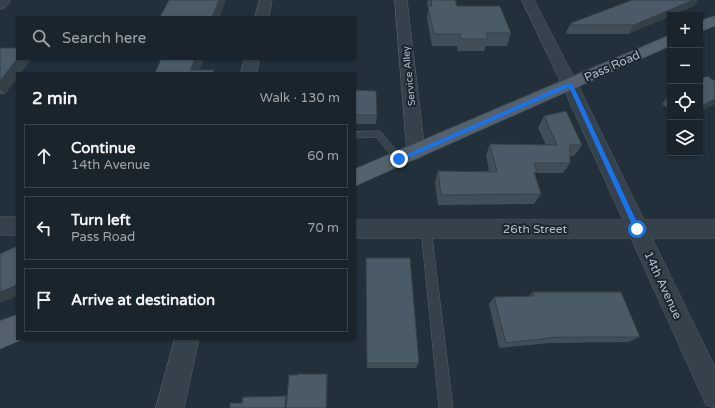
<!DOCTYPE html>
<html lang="en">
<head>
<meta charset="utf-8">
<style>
	:root { --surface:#19242c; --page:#263038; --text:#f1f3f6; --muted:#9fa4a9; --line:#374148 }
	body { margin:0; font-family:"Varela Round",sans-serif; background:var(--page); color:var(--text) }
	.controls { position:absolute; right:12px; top:12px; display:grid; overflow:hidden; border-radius:0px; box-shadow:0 1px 3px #0004 }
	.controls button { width:36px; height:36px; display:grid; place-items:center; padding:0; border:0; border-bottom:1px solid var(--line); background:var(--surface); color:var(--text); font:20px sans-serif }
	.stop { position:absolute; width:12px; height:12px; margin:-9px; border:3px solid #1a73e8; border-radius:50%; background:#fff }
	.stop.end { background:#1a73e8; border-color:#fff; box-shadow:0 1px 4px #0008 }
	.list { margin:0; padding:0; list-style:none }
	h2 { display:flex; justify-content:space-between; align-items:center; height:52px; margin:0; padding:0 16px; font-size:17px }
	h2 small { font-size:13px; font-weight:400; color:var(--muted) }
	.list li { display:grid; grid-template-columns:26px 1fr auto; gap:12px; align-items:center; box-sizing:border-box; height:64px; margin:0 8px 8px; padding:0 8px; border:1px solid var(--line); border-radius:0px }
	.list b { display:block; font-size:15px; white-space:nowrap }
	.list p { margin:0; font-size:13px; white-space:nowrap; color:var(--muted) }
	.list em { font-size:13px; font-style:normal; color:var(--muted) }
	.icon { flex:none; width:22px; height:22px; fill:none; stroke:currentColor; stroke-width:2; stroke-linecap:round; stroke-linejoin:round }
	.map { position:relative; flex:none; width:715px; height:408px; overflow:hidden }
	.search { position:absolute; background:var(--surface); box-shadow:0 1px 3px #0004; left:16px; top:16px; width:340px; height:44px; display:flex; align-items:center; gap:10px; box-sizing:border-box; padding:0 14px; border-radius:0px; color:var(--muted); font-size:15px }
	.panel { position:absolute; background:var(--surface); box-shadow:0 1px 3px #0004; left:16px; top:72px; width:340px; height:268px; border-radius:0px }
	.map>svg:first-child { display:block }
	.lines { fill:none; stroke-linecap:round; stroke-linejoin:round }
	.lane-casing { stroke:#536069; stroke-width:1 }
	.street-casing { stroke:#536069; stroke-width:1 }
	.primary-casing { stroke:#3e4b54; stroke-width:1 }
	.lane { fill:#35424b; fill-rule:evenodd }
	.street { fill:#35424b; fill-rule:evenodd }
	.primary { fill:#53616c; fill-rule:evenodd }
	.wall { fill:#404e59 }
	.shaded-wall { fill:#344048 }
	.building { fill:#4a5b67; stroke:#344048 }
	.route { fill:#1a73e8 }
	.labels { text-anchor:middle; stroke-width:4; stroke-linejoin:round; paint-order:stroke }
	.far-street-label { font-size:10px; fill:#b0bdc7; stroke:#1a2730 }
	.street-label { font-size:12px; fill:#b0bdc7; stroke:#1a2730 }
</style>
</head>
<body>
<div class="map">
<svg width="715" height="408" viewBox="0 0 715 408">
	<rect width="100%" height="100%" fill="#21303b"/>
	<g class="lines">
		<!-- lane casing -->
		<g class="lane-casing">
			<path id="lane" d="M378,131l3,1 21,25 2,2 -2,2h-6l-20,-24 -21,1v-6z
				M426,224l4,2 1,3 22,179h-14l-18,-179 1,-3z"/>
		</g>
		<!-- street casing -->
		<g class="street-casing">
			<path id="street" d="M0,0h11l-6,8 -5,1z
				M260,0h12l-3,17h-14z
				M395,0h12l18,152 -3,5 -6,2 -6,-2 -3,-5z
				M522,0h12l44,85 66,135h71v18h-63l63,129v41l-9,-3 -75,-167h-276v-18h268l-61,-135z
				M245,59h14l-2,14h-16z
				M0,217h17v18h-17z
				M175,339h24l-15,69h-28z"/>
		</g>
		<!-- primary casing -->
		<g class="primary-casing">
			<path id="primary" d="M715,16v10l-15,6v-11z
				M670,35v11l-315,140v-17z
				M17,315v24h6l-23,10v-28z"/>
		</g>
		<!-- lane -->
		<use href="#lane" class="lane"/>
		<!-- street -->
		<use href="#street" class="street"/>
		<!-- primary -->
		<use href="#primary" class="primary"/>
	</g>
	<!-- wall -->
	<path class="wall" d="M428,0h27l2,6 54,27 -4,13h-21l-2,5h-26l-1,-5h-25l-5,-28 1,-9 -1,-5z
		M632,0h66l-4,6 -24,9v1l-42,18h-61l-1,-2 5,-9z
		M0,48l17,11h14l-10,14h-4v5l-12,16h-5z
		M700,80l15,24 -15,7z
		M355,90l22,25 -1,9h-21z
		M669,95h1v15l-8,-6z
		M544,116l38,29 -8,11h-4v7l-7,10h-27l-1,1 6,20 -7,10 -96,1 -3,-23 3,-11h51l-3,-16 4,-11 56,1 -8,-17z
		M366,258l53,105 -3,5h-49z
		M533,292l107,45 -12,5 -78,1 -51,5 -10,-44 5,-7 35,-1z"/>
	<!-- shaded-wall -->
	<path class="shaded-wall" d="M219,0h7l-6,17h-8z
		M693,0h5l-4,6 -21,9h-3v1l-42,18 6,-9z
		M17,59h14l-10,14h-4v5l-12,16 -5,-5v-8z
		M195,59h9l-6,14 -8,-3z
		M715,99v5l-15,7v-2l3,-4z
		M17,285v11l-17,7v-11z
		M327,374l1,3 -1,31h-1z"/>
	<!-- building -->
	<path class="building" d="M169,0h50l-7,17h-52z
		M431,0h24l2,6h43l11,27h-25l2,6h-27l-1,-5h-26l-6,-28h4z
		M632,0h61l-59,25h-63v-2z
		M0,48h17v11l-17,22z
		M161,59h34l-5,11h24l-1,3h-58z
		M707,76l8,5v18l-12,6 -1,-1 -2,1v-25z
		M355,90l21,1 1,24h-22z
		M566,111l16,34h-12v18h-36l3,9h-3l7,22 -100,1 -3,-24 59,1 -7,-28 67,1 -13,-29z
		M17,246v39l-17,7v-38z
		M366,258h44l9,105h-52z
		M533,292h88l19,45h-82l-52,6 -12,-46 40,-1z
		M298,374h29l-1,34h-40l3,-33h9z
		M286,396l-1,12h-55v-5h12l1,-6z"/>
	<!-- route -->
	<path class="route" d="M568,83l5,2 67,144 -1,2h-4l-66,-144 -168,74h-4l-1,-2z"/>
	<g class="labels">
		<!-- far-street labels -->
		<g class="far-street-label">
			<text transform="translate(408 76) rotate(-96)" y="4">Service Alley</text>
		</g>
		<!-- street labels -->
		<g class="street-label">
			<text transform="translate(612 66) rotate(-24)" y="4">Pass Road</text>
			<text x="535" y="233">26th Street</text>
			<text transform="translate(663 285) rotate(65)" y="4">14th Avenue</text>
		</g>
	</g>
</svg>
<div class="controls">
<button>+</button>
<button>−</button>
<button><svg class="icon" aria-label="locate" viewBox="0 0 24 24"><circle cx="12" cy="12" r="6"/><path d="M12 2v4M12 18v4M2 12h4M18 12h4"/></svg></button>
<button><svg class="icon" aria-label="layers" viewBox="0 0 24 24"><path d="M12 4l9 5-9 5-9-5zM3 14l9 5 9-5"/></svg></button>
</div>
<div class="stop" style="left:637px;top:229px"></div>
<div class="stop end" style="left:399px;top:159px"></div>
<div class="search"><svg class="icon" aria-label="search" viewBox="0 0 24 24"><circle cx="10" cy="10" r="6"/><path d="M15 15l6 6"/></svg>Search here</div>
<section class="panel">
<h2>2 min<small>Walk · 130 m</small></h2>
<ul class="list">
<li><svg class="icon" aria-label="ahead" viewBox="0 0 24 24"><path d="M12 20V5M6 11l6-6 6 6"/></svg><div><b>Continue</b><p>14th Avenue</p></div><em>60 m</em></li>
<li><svg class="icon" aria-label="left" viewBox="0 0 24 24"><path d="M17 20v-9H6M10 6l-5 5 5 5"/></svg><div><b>Turn left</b><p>Pass Road</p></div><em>70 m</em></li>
<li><svg class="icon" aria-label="arrive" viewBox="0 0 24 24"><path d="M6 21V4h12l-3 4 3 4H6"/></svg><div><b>Arrive at destination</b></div></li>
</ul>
</section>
</div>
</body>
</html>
